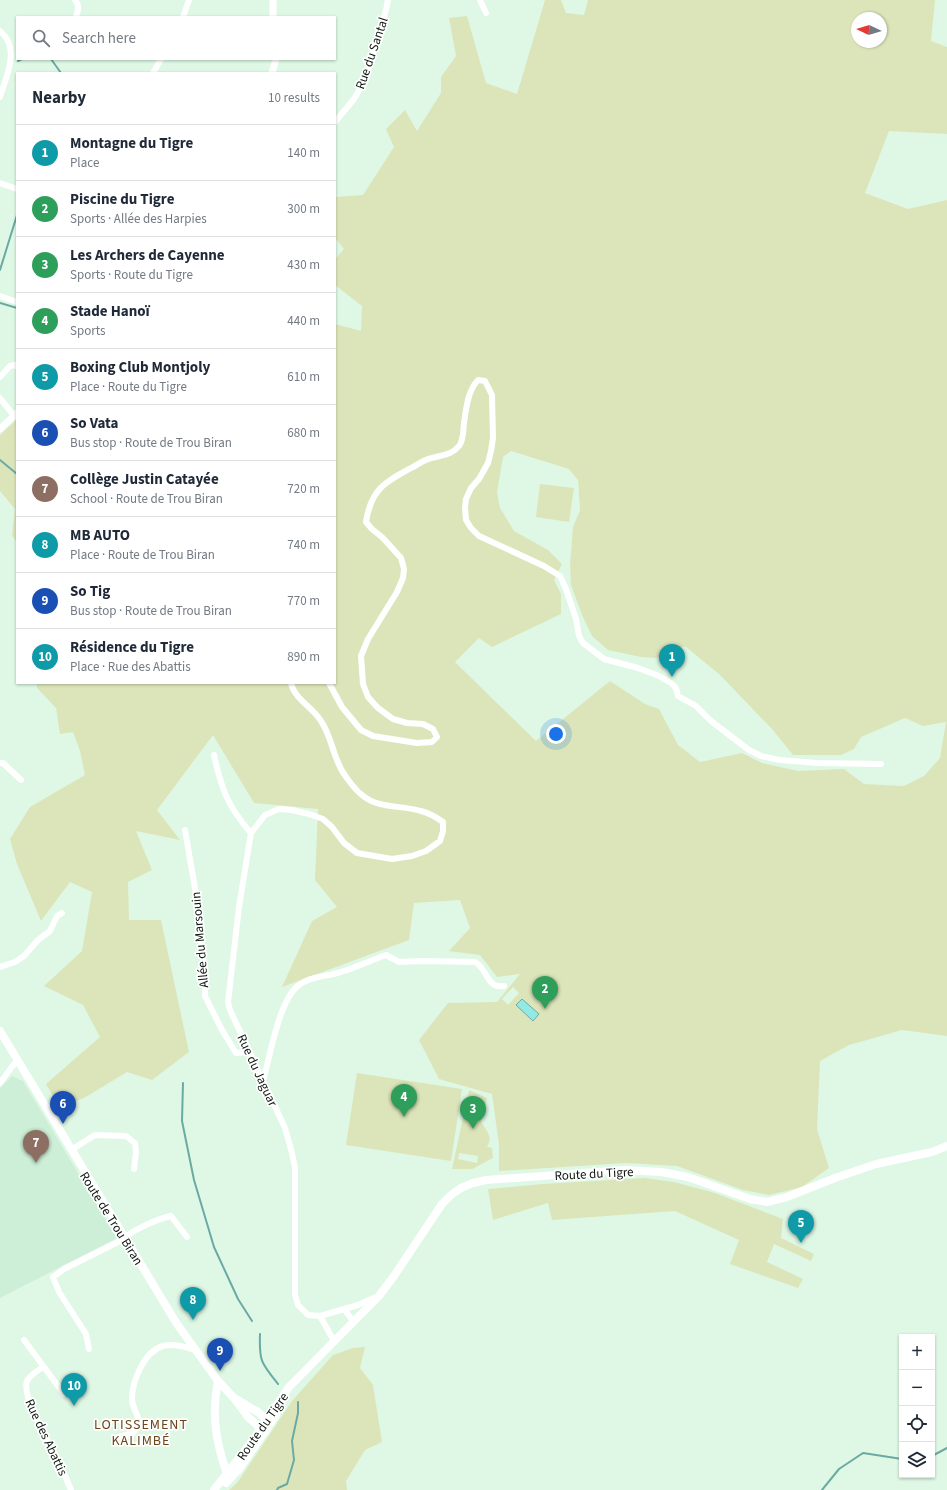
<!DOCTYPE html>
<html lang="en">
<head>
<meta charset="utf-8">
<style>
	:root { --surface:#fff; --page:#f6f6f7; --text:#1f2937; --muted:#747a83; --line:#e0e1e3; --accent:#0b8043 }
	body { margin:0; font-family:"Source Sans 3",sans-serif; background:var(--page); color:var(--text) }
	.controls { position:absolute; right:12px; bottom:12px; display:grid; overflow:hidden; border-radius:0px; box-shadow:0 1px 3px #0004 }
	.controls button { width:36px; height:36px; display:grid; place-items:center; padding:0; border:0; border-bottom:1px solid var(--line); background:var(--surface); color:var(--text); font:20px sans-serif }
	.compass { position:absolute; left:851px; top:12px; width:36px; height:36px; border-radius:50%; background:var(--surface); box-shadow:0 1px 3px #0004; rotate:274deg }
	.you { position:absolute; left:556px; top:734px; width:14px; height:14px; margin:-10px; border:3px solid #fff; border-radius:50%; background:#1a73e8; box-shadow:0 0 0 6px #1a73e833 }
	.badge { display:grid; place-items:center; width:26px; height:26px; border-radius:50%; background:var(--accent); color:#fff; font-size:13px; font-weight:700 }
	.pin { position:absolute; translate:-50% -33px; filter:drop-shadow(0 1px 2px #0008) }
	.pin::after { content:''; position:absolute; top:21px; width:14px; height:12px; background:inherit; clip-path:polygon(0 0,100% 0,50% 100%) }
	.list { margin:0; padding:0; list-style:none }
	h2 { display:flex; justify-content:space-between; align-items:center; height:52px; margin:0; padding:0 16px; font-size:17px }
	h2 small { font-size:13px; font-weight:400; color:var(--muted) }
	.list li { display:grid; grid-template-columns:26px 1fr auto; gap:12px; align-items:center; box-sizing:border-box; height:56px; padding:0 16px; border-top:1px solid var(--line) }
	.list b { display:block; font-size:15px; white-space:nowrap }
	.list p { margin:0; font-size:13px; white-space:nowrap; color:var(--muted) }
	.list em { font-size:13px; font-style:normal; color:var(--muted) }
	.icon { flex:none; width:22px; height:22px; fill:none; stroke:currentColor; stroke-width:2; stroke-linecap:round; stroke-linejoin:round }
	.map { position:relative; flex:none; width:947px; height:1490px; overflow:hidden }
	.search { position:absolute; background:var(--surface); box-shadow:0 1px 3px #0004; left:16px; top:16px; width:320px; height:44px; display:flex; align-items:center; gap:10px; box-sizing:border-box; padding:0 14px; border-radius:0px; color:var(--muted); font-size:15px }
	.panel { position:absolute; background:var(--surface); box-shadow:0 1px 3px #0004; left:16px; top:72px; width:320px; height:612px; border-radius:0px }
	.map>svg:first-child { display:block }
	.built { fill:#ceefd7 }
	.green { fill:#dce5ba; fill-rule:evenodd }
	.water { fill:#93eae4; stroke:#6baaa4 }
	.lines { fill:none; stroke-linecap:round; stroke-linejoin:round }
	.stream { stroke:#6baaa4; stroke-width:2 }
	.minor { stroke:#fff; stroke-width:6 }
	.tertiary { stroke:#fff; stroke-width:7 }
	.secondary { stroke:#fff; stroke-width:8 }
	.labels { text-anchor:middle; stroke-width:3.5; stroke-linejoin:round; paint-order:stroke }
	.street-label { font-size:13px; fill:#0d160f; stroke:#fff }
	.neighbourhood-label { font-size:14px; letter-spacing:1px; fill:#6d441a; stroke:#fff }
</style>
</head>
<body>
<div class="map">
<svg width="947" height="1490" viewBox="0 0 947 1490">
	<rect width="100%" height="100%" fill="#def8e5"/>
	<!-- built -->
	<path class="built" d="M12,1076l11,5 94,157 -117,60v-210z"/>
	<!-- green -->
	<path class="green" d="M545,0h16l5,13 18,2 4,-15h347l-4,41 16,6v87l-58,-3 -24,62 43,16 39,-9v836l-45,-6 -53,15 -29,16 -3,68 12,39 -27,19 -33,8 -26,-5 -66,-24 -51,-3 -127,8v-26l-7,-51 -53,-15 -20,-39 29,-37 49,-1 23,-28 -23,3 -17,-22 -31,-4 21,-23 -10,-28 -46,3 -5,37 -127,47 30,-66 25,-14 -22,-27 3,-71 -64,-6 -41,-68 -56,75 23,30 -44,-9 16,39 -24,12 1,38h32l28,132 -37,28 -25,-8 -43,26 -25,9 -13,-23 54,-47 -17,-32 -39,-19 38,-35 10,-59 -22,-10 -29,39 -24,-57 -7,-25 20,-32 55,-32 -5,-24 -7,-19 -13,2 -4,-26 -19,-20v-5h298v-359l26,7 1,-25 -27,-21v-26l9,-10 -9,-11v-41l28,-2 31,-48 -8,-18 19,-19 12,21 24,-38v-16l15,-21 -7,-38 18,-2 19,67 31,11zM857,18h24v24h-24zM511,451l58,18 9,11 2,30 -7,17 -3,39 1,19 11,30 10,21 16,14 33,7 15,1 29,-12 35,29 52,54 21,26h48l13,-6 7,-12 44,-19 18,8 23,-4 -6,36 -16,18 -20,10 -40,-2 -20,-15 -46,2 -36,-8 -20,-10 -42,9 -22,-17 -19,-36 -14,-5 -35,-23 -74,60 -81,-79 24,-24 13,9 69,-33v-20l-7,-14 8,-16 -14,-14 -34,-19 -14,-23 -3,-16 6,-35zM513,987l6,6 -11,12 -6,-6z
		M17,419v124l-5,-8 3,-26 -15,-18v-56z
		M540,484l34,4 -5,34 -33,-5z
		M357,1073l105,16 -11,72 -105,-16z
		M469,1090l18,8 -6,24c6,9 12,15 6,25l5,1 1,10 -21,11h-20zM459,1153l19,3 -1,7 -19,-4z
		M645,1178l29,4 41,11 68,26 -2,19 33,16 -3,7 -37,-17 -7,18 36,17 -5,9 -68,-24 9,-24 -64,-29 -123,9 -4,-17 -55,17 -5,-31 55,-5z
		M365,1347l-5,21 13,17 9,57 -17,8 -19,31 1,9h-118l8,-7 55,-82 41,-46 20,-7z"/>
	<!-- water -->
	<path class="water" d="M522,999l17,15 -6,7 -17,-16z"/>
	<g class="lines">
		<!-- stream -->
		<path class="stream" d="M51,59l10,14
			M18,61l4,-2
			M0,270l17,-55
			M0,303l17,5
			M0,460l17,14
			M183,1083l-1,38 12,59 20,67 24,52 14,22
			M260,1334c-1,27 1,29 18,50
			M932,1456l15,-8
			M277,1490l1,-2 9,-4 7,-24 -2,-19 6,-28v-11
			M822,1490l17,-21 24,-16 39,6"/>
		<!-- minor -->
		<path class="minor" d="M75,0c5,6 3,10 1,17
			M480,0l6,13
			M183,17l6,-17
			M0,31c21,17 6,46 0,66
			M153,73l8,-14
			M335,122l19,-23 8,-14 7,-18 17,-57 2,-10
			M0,183l17,6
			M0,296l17,6
			M0,377l10,-11 5,-1 2,2
			M0,398l14,18
			M291,683c3,16 22,24 30,38 11,16 12,37 23,53 5,7 11,16 18,21 16,14 40,10 59,16 8,2 15,6 22,11v9l-3,10 -14,10 -14,5 -20,3 -35,-6 -13,-10 -12,-16 -9,-8 -14,-5 -17,-4 -13,-1 -14,6 -14,18 -12,74 -11,95 2,8 55,118 7,25 3,15v127l3,10 10,10 12,1 38,-11 18,-8
			M329,683l13,24 19,23 12,6 44,7 15,-1 5,-5 -4,-8 -10,-5 -16,-1 -14,-4 -15,-11 -10,-11 -5,-13 -2,-28 7,-17 29,-47 6,-14 1,-9 -3,-11 -18,-20 -11,-9 -6,-7c5,-33 19,-40 47,-55 6,-3 12,-8 19,-9 10,-3 20,-3 27,-12 5,-6 4,-16 5,-23 2,-14 4,-33 14,-43l7,1 7,14 1,43 -2,13 -3,12 -9,16 -8,9 -5,11 -1,9 1,12 5,8 8,8 65,30 16,10 6,13 10,30 3,17 4,7 21,16 34,9 21,8 12,7 5,5 2,8 18,10 15,15 38,29 12,6 19,4 37,3 64,1
			M214,755c7,33 14,52 37,78
			M0,763h3l18,17
			M185,830l13,76 7,73v17l17,34 14,23 14,-1
			M0,967l15,-5 9,-6 14,-16 12,-9 7,-15 5,-3
			M263,1081c7,-24 16,-82 36,-96 9,-7 24,-9 35,-11 17,-4 35,-13 52,-19l13,7 24,-1 52,1c14,8 10,26 29,24
			M0,1083l17,-23
			M71,1150l24,-15 31,1 9,7 1,9 -2,17
			M344,1309l9,12
			M320,1316l14,25
			M24,1340l40,54
			M89,1349l-3,-15 -27,-42 -6,-15 11,-8 54,-27c14,-11 35,-22 53,-26l16,21
			M43,1367c-6,4 -13,8 -16,14 -6,17 25,67 33,83 4,9 7,17 11,26
			M119,1437l14,-4 6,-8c1,-10 -7,-16 -7,-26 0,-17 12,-48 31,-53 10,-3 23,1 33,4"/>
		<!-- tertiary -->
		<path class="tertiary" d="M273,0v17
			M272,73l4,-14
			M0,429l17,-16"/>
		<!-- secondary -->
		<path class="secondary" d="M0,1031l177,293 41,57 16,17 14,19 17,15
			M218,1381c-7,34 -2,61 9,93
			M236,1399l22,13 11,10
			M226,1483l14,-15 36,-53
			M214,1490l36,-46 39,-57 90,-91 15,-20 48,-72 9,-9 10,-7 12,-5 13,-3 139,-10 36,2 27,5 62,22 17,3 20,-5 48,-19 41,-14 56,-12 15,-6"/>
	</g>
	<g class="labels">
		<!-- street labels -->
		<g class="street-label">
			<text transform="translate(371 53) rotate(-71)" y="5">Rue du Santal</text>
			<text transform="translate(199 940) rotate(-95)" y="5">Allée du Marsouin</text>
			<text transform="translate(258 1070) rotate(65)" y="5">Rue du Jaguar</text>
			<text transform="translate(594 1173) rotate(-3)" y="5">Route du Tigre</text>
			<text transform="translate(112 1218) rotate(58)" y="5">Route de Trou Biran</text>
			<text transform="translate(262 1426) rotate(-55)" y="5">Route du Tigre</text>
			<text transform="translate(47 1437) rotate(65)" y="5">Rue des Abattis</text>
		</g>
		<!-- neighbourhood labels -->
		<g class="neighbourhood-label">
			<text x="141" y="1429">LOTISSEMENT<tspan x="141" dy="16">KALIMBÉ</tspan></text>
		</g>
	</g>
</svg>
<div class="controls">
<button>+</button>
<button>−</button>
<button><svg class="icon" aria-label="locate" viewBox="0 0 24 24"><circle cx="12" cy="12" r="6"/><path d="M12 2v4M12 18v4M2 12h4M18 12h4"/></svg></button>
<button><svg class="icon" aria-label="layers" viewBox="0 0 24 24"><path d="M12 4l9 5-9 5-9-5zM3 14l9 5 9-5"/></svg></button>
</div>
<svg class="compass" viewBox="-18 -18 36 36"><path d="M0-13l5 13h-10z" fill="#e53935"/><path d="M0 13l5-13h-10z" fill="#747a83"/></svg>
<div class="you"></div>
<div class="pin badge" style="left:672px;top:677px;background:#0f9aa8">1</div>
<div class="pin badge" style="left:545px;top:1009px;background:#2e9e5b">2</div>
<div class="pin badge" style="left:473px;top:1129px;background:#2e9e5b">3</div>
<div class="pin badge" style="left:404px;top:1117px;background:#2e9e5b">4</div>
<div class="pin badge" style="left:801px;top:1243px;background:#0f9aa8">5</div>
<div class="pin badge" style="left:63px;top:1124px;background:#1a4fb4">6</div>
<div class="pin badge" style="left:36px;top:1163px;background:#8d6e63">7</div>
<div class="pin badge" style="left:193px;top:1320px;background:#0f9aa8">8</div>
<div class="pin badge" style="left:220px;top:1371px;background:#1a4fb4">9</div>
<div class="pin badge" style="left:74px;top:1406px;background:#0f9aa8">10</div>
<div class="search"><svg class="icon" aria-label="search" viewBox="0 0 24 24"><circle cx="10" cy="10" r="6"/><path d="M15 15l6 6"/></svg>Search here</div>
<section class="panel">
<h2>Nearby<small>10 results</small></h2>
<ul class="list">
<li><span class="badge" style="background:#0f9aa8">1</span><div><b>Montagne du Tigre</b><p>Place</p></div><em>140 m</em></li>
<li><span class="badge" style="background:#2e9e5b">2</span><div><b>Piscine du Tigre</b><p>Sports · Allée des Harpies</p></div><em>300 m</em></li>
<li><span class="badge" style="background:#2e9e5b">3</span><div><b>Les Archers de Cayenne</b><p>Sports · Route du Tigre</p></div><em>430 m</em></li>
<li><span class="badge" style="background:#2e9e5b">4</span><div><b>Stade Hanoï</b><p>Sports</p></div><em>440 m</em></li>
<li><span class="badge" style="background:#0f9aa8">5</span><div><b>Boxing Club Montjoly</b><p>Place · Route du Tigre</p></div><em>610 m</em></li>
<li><span class="badge" style="background:#1a4fb4">6</span><div><b>So Vata</b><p>Bus stop · Route de Trou Biran</p></div><em>680 m</em></li>
<li><span class="badge" style="background:#8d6e63">7</span><div><b>Collège Justin Catayée</b><p>School · Route de Trou Biran</p></div><em>720 m</em></li>
<li><span class="badge" style="background:#0f9aa8">8</span><div><b>MB AUTO</b><p>Place · Route de Trou Biran</p></div><em>740 m</em></li>
<li><span class="badge" style="background:#1a4fb4">9</span><div><b>So Tig</b><p>Bus stop · Route de Trou Biran</p></div><em>770 m</em></li>
<li><span class="badge" style="background:#0f9aa8">10</span><div><b>Résidence du Tigre</b><p>Place · Rue des Abattis</p></div><em>890 m</em></li>
</ul>
</section>
</div>
</body>
</html>
